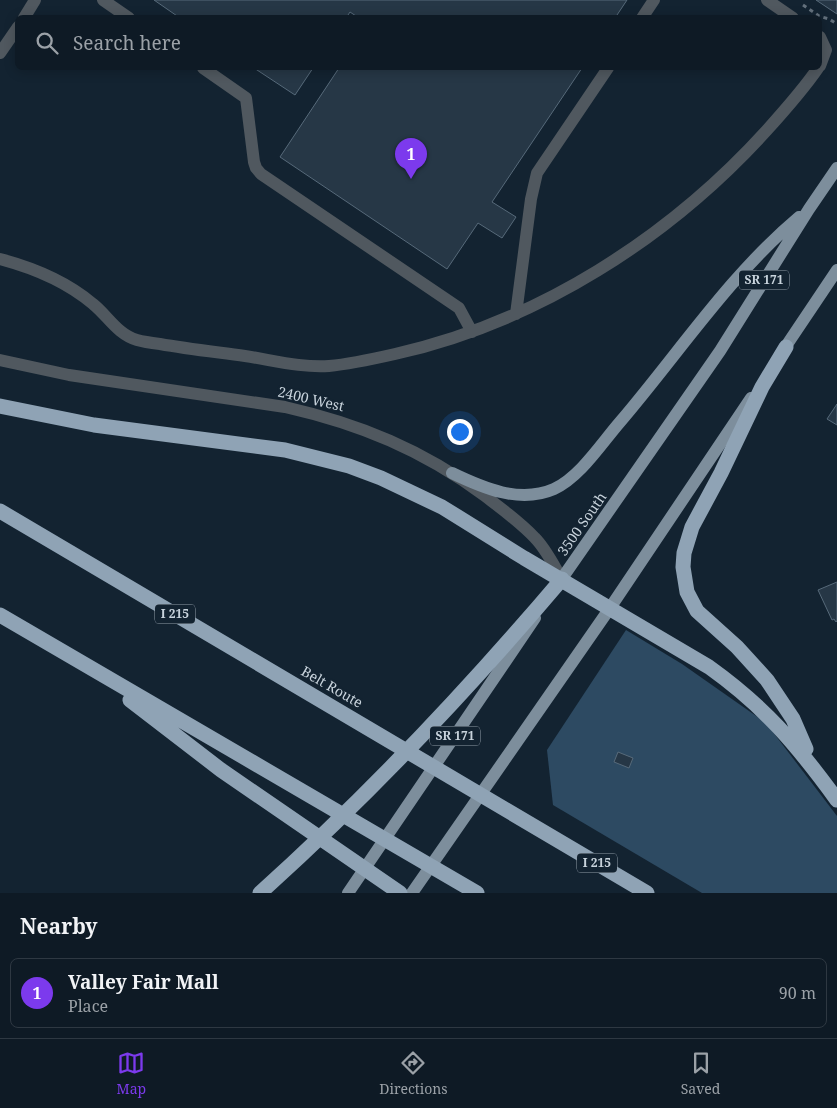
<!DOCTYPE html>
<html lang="en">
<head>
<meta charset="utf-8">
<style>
	:root { --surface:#0e1a25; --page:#17232d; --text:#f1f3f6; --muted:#9ba1a7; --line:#2e3842; --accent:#7c3aed }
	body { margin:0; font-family:"Noto Serif",serif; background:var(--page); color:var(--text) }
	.you { position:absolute; left:459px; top:431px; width:18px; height:18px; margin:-12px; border:4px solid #fff; border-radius:50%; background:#1a73e8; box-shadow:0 0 0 8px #1a73e833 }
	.badge { display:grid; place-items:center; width:32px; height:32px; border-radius:50%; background:var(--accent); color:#fff; font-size:16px; font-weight:700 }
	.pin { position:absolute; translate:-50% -41px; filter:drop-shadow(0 1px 2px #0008) }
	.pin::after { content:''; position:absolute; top:26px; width:18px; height:15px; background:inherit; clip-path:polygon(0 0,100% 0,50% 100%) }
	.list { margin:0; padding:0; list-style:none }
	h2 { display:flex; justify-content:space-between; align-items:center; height:65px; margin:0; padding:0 20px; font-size:21px }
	h2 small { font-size:16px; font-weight:400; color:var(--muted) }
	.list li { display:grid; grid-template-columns:32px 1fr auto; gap:15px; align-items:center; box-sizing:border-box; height:70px; margin:0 10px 10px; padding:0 10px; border:1px solid var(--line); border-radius:8px }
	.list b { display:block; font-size:19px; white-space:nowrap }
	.list p { margin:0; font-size:16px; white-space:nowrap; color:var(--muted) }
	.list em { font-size:16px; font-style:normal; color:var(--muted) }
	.icon { flex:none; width:28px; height:28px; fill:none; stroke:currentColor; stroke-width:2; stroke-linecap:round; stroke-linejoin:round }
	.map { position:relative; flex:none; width:837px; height:893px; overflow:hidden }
	.search { position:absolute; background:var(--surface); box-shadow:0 2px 12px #0003; left:15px; right:15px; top:15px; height:55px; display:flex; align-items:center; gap:12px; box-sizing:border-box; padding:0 18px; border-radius:8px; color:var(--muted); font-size:19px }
	.sheet { height:145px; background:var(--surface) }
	nav { display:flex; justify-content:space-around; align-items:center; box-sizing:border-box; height:70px; border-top:1px solid var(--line); background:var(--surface); font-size:14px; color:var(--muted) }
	nav a { display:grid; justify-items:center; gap:2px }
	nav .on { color:var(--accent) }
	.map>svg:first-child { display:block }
	.green { fill:#2d4a62 }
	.building { fill:#263746; stroke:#576a7a }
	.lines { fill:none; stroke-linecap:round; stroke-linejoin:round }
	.path { stroke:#63707c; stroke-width:3; stroke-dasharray:4 4; stroke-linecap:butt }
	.minor { stroke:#50585f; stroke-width:12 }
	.major { stroke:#7d8e9c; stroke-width:12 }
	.highway { stroke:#8fa3b5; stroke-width:15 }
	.labels { text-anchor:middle; stroke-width:4.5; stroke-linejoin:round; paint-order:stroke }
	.shield { fill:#132331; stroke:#929ea9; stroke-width:1 }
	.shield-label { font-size:12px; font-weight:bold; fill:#c8d3dc }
	.street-label { font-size:14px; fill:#c8d3dc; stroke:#132331 }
</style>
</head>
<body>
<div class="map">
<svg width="837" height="893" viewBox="0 0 837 893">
	<rect width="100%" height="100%" fill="#132331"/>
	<!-- green -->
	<path class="green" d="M626,630l56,34 84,59 71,93v77h-135l-149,-88 -6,-55z"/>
	<!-- building -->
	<path class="building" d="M154,0h473l-12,18h-256l-9,-6 -4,6h-166z
		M816,0h21v14z
		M254,68h59l-18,27z
		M339,68h243l-90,134 24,15 -14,21 -24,-15 -31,46 -167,-112z
		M837,404v21l-10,-6z
		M837,582v39l-1,1 -2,-3 -2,1 -14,-30z
		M618,752l15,6 -4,10 -15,-6z"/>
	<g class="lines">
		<!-- path -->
		<path class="path" d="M803,5l16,11 10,3 8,5"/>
		<!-- minor -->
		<path class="minor" d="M103,0l26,18
			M767,0l26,18
			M24,18l11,-18
			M642,18l12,-18
			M820,37l6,13 -6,16
			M0,53l18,-26
			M203,68l43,30 8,64 2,6 5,6 198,134 13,24
			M0,259c34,9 66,22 93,45 15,12 24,30 44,36 7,2 15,3 23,4 28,5 56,8 85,12 27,4 57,12 84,10 22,-2 44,-7 66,-12 143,-32 274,-116 372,-224 18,-20 36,-40 51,-62
			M516,314l15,-115 6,-26 71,-105
			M0,360l69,15 216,32c75,17 138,43 200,89 17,13 35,26 50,42 11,11 19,28 27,41"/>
		<!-- major -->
		<path class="major" d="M780,355l57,-85
			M452,473c31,15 68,31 102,16 26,-12 47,-45 66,-67 59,-69 109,-146 179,-205
			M556,587l164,-236 89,-142 28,-41
			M348,893l187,-275
			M412,893l198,-285 141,-210"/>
		<!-- highway -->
		<path class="highway" d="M786,347l-24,40 -41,86 -29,54 -8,26 -1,14 4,25 10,19 40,36 30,33 26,39 13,30
			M0,406l94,19 191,25 64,16 32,12 61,29 82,51 185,109c56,40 88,78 128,133
			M0,511l647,382
			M0,615l477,278
			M130,700l91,70 179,123
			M260,893c108,-97 208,-203 302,-314"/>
	</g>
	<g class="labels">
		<!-- shield labels -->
		<g class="shield">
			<rect x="739" y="270.5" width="50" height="19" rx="4"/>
			<rect x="155" y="604.5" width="40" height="19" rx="4"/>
			<rect x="430" y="726.5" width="50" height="19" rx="4"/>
			<rect x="577" y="853.5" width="40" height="19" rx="4"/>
		</g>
		<g class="shield-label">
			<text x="764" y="284">SR 171</text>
			<text x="175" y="618">I 215</text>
			<text x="455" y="740">SR 171</text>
			<text x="597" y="867">I 215</text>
		</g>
		<!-- street labels -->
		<g class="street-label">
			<text transform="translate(311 399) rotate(13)" y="5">2400 West</text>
			<text transform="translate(582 524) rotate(-55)" y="5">3500 South</text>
			<text transform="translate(332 687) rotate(30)" y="5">Belt Route</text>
		</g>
	</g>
</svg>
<div class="you"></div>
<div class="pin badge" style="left:411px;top:179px">1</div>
<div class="search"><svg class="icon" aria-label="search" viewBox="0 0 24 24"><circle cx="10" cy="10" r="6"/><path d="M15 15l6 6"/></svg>Search here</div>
</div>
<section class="sheet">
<h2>Nearby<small></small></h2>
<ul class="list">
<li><span class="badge">1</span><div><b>Valley Fair Mall</b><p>Place</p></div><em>90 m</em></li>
</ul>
</section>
<nav>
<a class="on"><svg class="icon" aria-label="map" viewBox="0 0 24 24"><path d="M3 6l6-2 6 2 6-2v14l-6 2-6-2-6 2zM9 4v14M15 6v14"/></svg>Map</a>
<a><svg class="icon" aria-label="directions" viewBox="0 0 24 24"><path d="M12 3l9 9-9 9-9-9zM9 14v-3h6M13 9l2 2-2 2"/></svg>Directions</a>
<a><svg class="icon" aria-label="saved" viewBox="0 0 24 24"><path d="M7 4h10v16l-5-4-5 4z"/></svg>Saved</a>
</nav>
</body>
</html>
